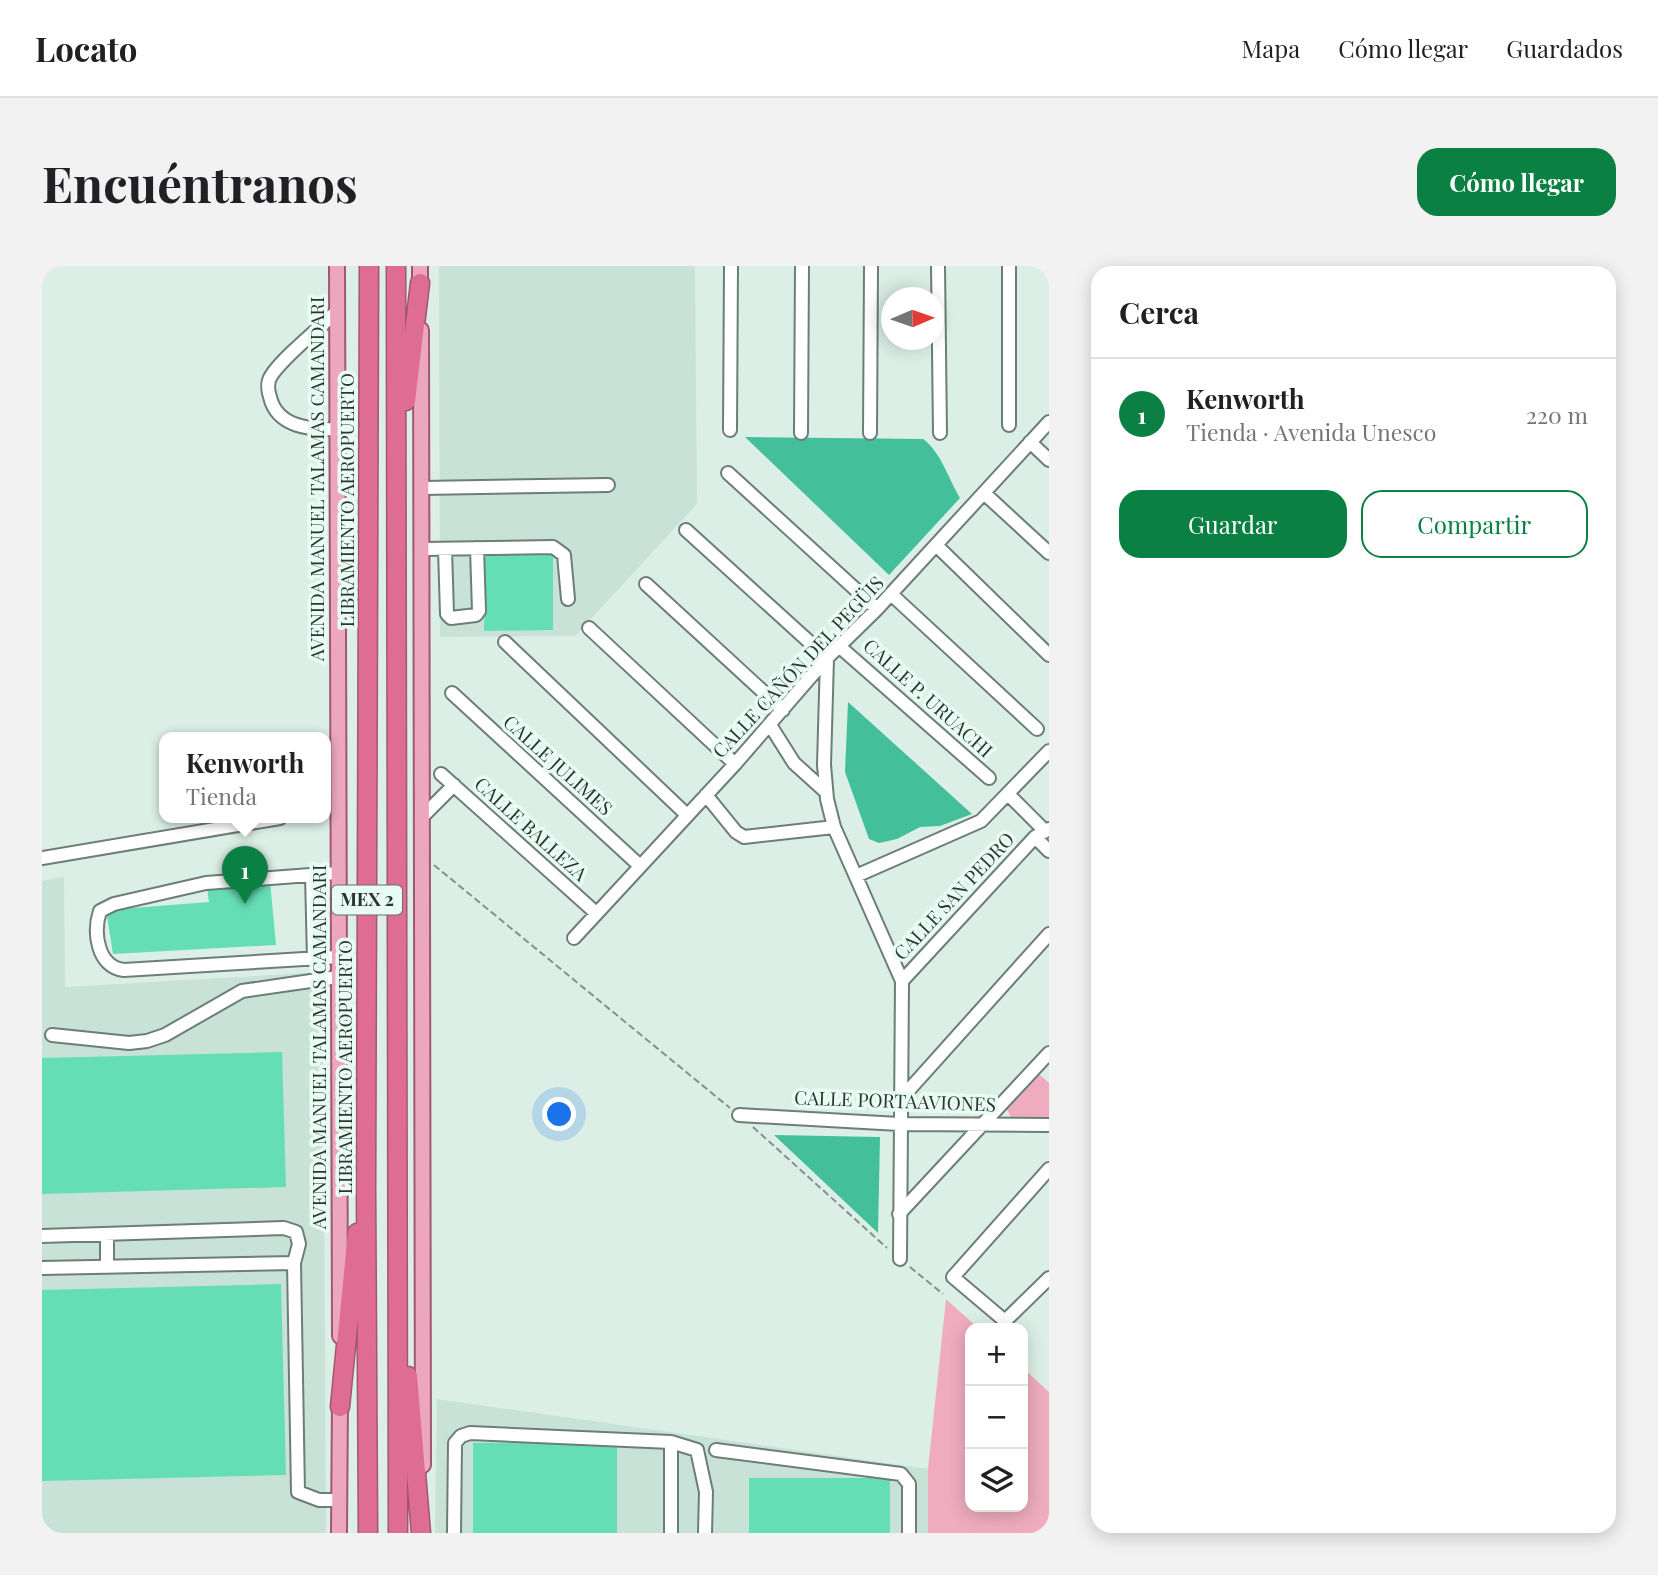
<!DOCTYPE html>
<html lang="es">
<head>
<meta charset="utf-8">
<style>
	:root { --surface:#fff; --page:#f2f2f2; --text:#202124; --muted:#757577; --line:#e0e0e0; --accent:#0b8043 }
	body { margin:0; font-family:"Playfair Display",serif; background:var(--page); color:var(--text) }
	.controls { position:absolute; right:21px; bottom:21px; display:grid; overflow:hidden; border-radius:14px; box-shadow:0 4px 18px #0003 }
	.controls button { width:63px; height:63px; display:grid; place-items:center; padding:0; border:0; border-bottom:2px solid var(--line); background:var(--surface); color:var(--text); font:35px sans-serif }
	.compass { position:absolute; left:839px; top:21px; width:63px; height:63px; border-radius:50%; background:var(--surface); box-shadow:0 4px 18px #0003; rotate:88deg }
	.you { position:absolute; left:518px; top:849px; width:24px; height:24px; margin:-18px; border:5px solid #fff; border-radius:50%; background:#1a73e8; box-shadow:0 0 0 10px #1a73e833 }
	.badge { display:grid; place-items:center; width:46px; height:46px; border-radius:50%; background:var(--accent); color:#fff; font-size:23px; font-weight:700 }
	.pin { position:absolute; translate:-50% -58px; filter:drop-shadow(0 2px 4px #0008) }
	.pin::after { content:''; position:absolute; top:37px; width:24px; height:21px; background:inherit; clip-path:polygon(0 0,100% 0,50% 100%) }
	.popup { position:absolute; left:117px; top:466px; width:172px; height:91px; box-sizing:border-box; display:grid; place-content:center; border-radius:14px; background:var(--surface); filter:drop-shadow(0 2px 5px #0005); font-size:23px; white-space:nowrap; color:var(--muted) }
	.popup b { font-size:26px; color:var(--text) }
	.popup::after { content:''; position:absolute; left:50%; top:100%; margin-left:-14px; border:14px solid transparent; border-top-color:var(--surface) }
	.list { margin:0; padding:0; list-style:none }
	h2 { display:flex; justify-content:space-between; align-items:center; height:91px; margin:0; padding:0 28px; font-size:30px }
	h2 small { font-size:23px; font-weight:400; color:var(--muted) }
	.list li { display:grid; grid-template-columns:46px 1fr auto; gap:21px; align-items:center; box-sizing:border-box; height:112px; padding:0 28px; border-top:2px solid var(--line) }
	.list b { display:block; font-size:26px; white-space:nowrap }
	.list p { margin:0; font-size:23px; white-space:nowrap; color:var(--muted) }
	.list em { font-size:23px; font-style:normal; color:var(--muted) }
	.actions { display:flex; gap:14px; padding:21px 28px }
	.actions a { flex:1; padding:16px 0; border:2px solid var(--accent); border-radius:21px; text-align:center; font-size:24px; color:var(--accent) }
	.actions .main { background:var(--accent); color:#fff }
	.icon { flex:none; width:38px; height:38px; fill:none; stroke:currentColor; stroke-width:2; stroke-linecap:round; stroke-linejoin:round }
	.map { position:relative; flex:none; width:1007px; height:1267px; overflow:hidden; border-radius:21px }
	header { display:flex; align-items:center; gap:42px; box-sizing:border-box; height:98px; padding:0 35px; background:var(--surface); border-bottom:2px solid var(--line) }
	header strong { font-size:33px }
	nav { display:flex; gap:38px; margin-inline-start:auto; font-size:24px }
	.intro { display:flex; align-items:center; justify-content:space-between; box-sizing:border-box; height:168px; padding:0 42px }
	h1 { margin:0; font-size:49px }
	.button { padding:18px 32px; border-radius:21px; background:var(--accent); color:#fff; font-size:24px; font-weight:700 }
	main { display:flex; gap:42px; padding:0 42px }
	aside { flex:1; background:var(--surface); border-radius:21px; box-shadow:0 4px 18px #0003 }
	.map>svg:first-child { display:block }
	.built { fill:#c8e2d7 }
	.green { fill:#efacbf }
	.water { fill:#43c09a }
	.building { fill:#65deb6 }
	.lines { fill:none; stroke-linecap:round; stroke-linejoin:round }
	.minor-casing { stroke:#6d7d77; stroke-width:16 }
	.major-casing { stroke:#a05871; stroke-width:18 }
	.highway-casing { stroke:#a05871; stroke-width:21 }
	.path { stroke:#84918c; stroke-width:2; stroke-dasharray:7 3.5; stroke-linecap:butt }
	.minor { stroke:#fff; stroke-width:12 }
	.major { stroke:#eca7be; stroke-width:14 }
	.highway { stroke:#df6c93; stroke-width:18 }
	.labels { text-anchor:middle; stroke-width:7; stroke-linejoin:round; paint-order:stroke }
	.shield { fill:#e9fcf4; stroke:#656f6c; stroke-width:2 }
	.shield-label { font-size:18px; font-weight:bold; fill:#2c3331 }
	.street-label { font-size:19px; fill:#2c3331; stroke:#e9fcf4 }
</style>
</head>
<body>
<header>
<strong>Locato</strong>
<nav><a>Mapa</a><a>Cómo llegar</a><a>Guardados</a></nav>
</header>
<div class="intro"><h1>Encuéntranos</h1><a class="button">Cómo llegar</a></div>
<main>
<div class="map">
<svg width="1007" height="1267" viewBox="0 0 1007 1267">
	<rect width="100%" height="100%" fill="#dcefe7"/>
	<!-- built -->
	<path class="built" d="M397,0h256l2,238 -122,132 -135,1z
		M22,611l1,110 258,-15 3,561h-284v-652z
		M395,1133l491,70v64h-493z"/>
	<!-- green -->
	<path class="green" d="M997,808l10,9v35l-38,-1 -5,-9z
		M904,1033l32,29h-8v179h53v-139l26,24v141h-121v-64z"/>
	<!-- water -->
	<path class="water" d="M703,171l178,2c18,13 25,39 37,59l-71,77z
		M806,436l124,112 -32,12 -20,1 -23,12 -18,4 -10,-4 -24,-67z
		M732,869l106,2 -2,96z"/>
	<!-- building -->
	<path class="building" d="M511,285v79l-69,1 1,-79z
		M228,615l6,64 -163,9 -7,-44 103,-8 -2,-14z
		M240,786l4,135 -244,7v-136z
		M239,1018l5,191 -244,6v-191z
		M575,1176v91h-144v-90z
		M707,1212h141v55h-141z"/>
	<g class="lines">
		<!-- minor casing -->
		<g class="minor-casing">
			<path id="minor" d="M896,0l2,167
				M967,0v159
				M295,163c-27,1 -60,-2 -67,-32 -2,-6 -3,-15 1,-21 12,-19 49,-48 66,-65
				M688,164l1,-164
				M759,167l1,-167
				M828,167l1,-167
				M988,176l19,18
				M686,207l149,136
				M381,222l185,-3
				M943,228l64,59
				M644,264l141,128 -3,107 3,34 7,28 68,154 -2,278
				M895,280l112,109
				M381,283l130,-2 11,8 4,44
				M403,283l2,65 4,4 25,-3 3,-4 -2,-63
				M604,318l137,126
				M849,328l146,135
				M547,362l146,136
				M463,376l182,173
				M798,381l149,131
				M410,427l187,172
				M728,459l24,38 31,28
				M399,508l155,139
				M966,528l37,37
				M664,529l30,37 8,5 90,-10
				M381,550l31,-31
				M993,571l14,14
				M0,592l238,-40
				M295,607l-131,10 -92,21 -14,7c-7,21 -3,56 24,59l213,-13
				M270,609l2,84
				M814,610l125,-55 68,-70
				M532,672l161,-174 92,-106 50,-49 172,-187
				M860,715l133,-144 14,-8
				M10,769l77,8 18,-2 18,-6 77,-44 96,-14
				M857,835l150,-167
				M697,849l160,9 150,1
				M1007,903l-96,108 52,44 44,-43
				M857,948l150,-161
				M65,968v33
				M0,970l242,-8 12,4 3,12 -5,19 4,229 21,8h21
				M0,1002l252,-5
				M629,1176l26,8 9,42 -1,41
				M674,1184l185,24 8,10v49
				M412,1267l1,-90 6,-7 9,-3 201,9v91"/>
		</g>
		<!-- major casing -->
		<g class="major-casing">
			<path id="major" d="M295,0l3,1070
				M378,0v27
				M379,64l2,1135
				M297,1267l1,-135"/>
		</g>
		<!-- highway casing -->
		<g class="highway-casing">
			<path id="highway" d="M354,0l2,1267
				M364,135l14,-118
				M366,1110l13,157
				M298,1141l17,-174
				M326,1267l-2,-345 3,-922"/>
		</g>
		<!-- path -->
		<path class="path" d="M392,599l296,243
			M711,861l134,121
			M868,1001l33,27"/>
		<!-- minor -->
		<use href="#minor" class="minor"/>
		<!-- major -->
		<use href="#major" class="major"/>
		<!-- highway -->
		<use href="#highway" class="highway"/>
	</g>
	<g class="labels">
		<!-- shield labels -->
		<rect class="shield" x="290" y="619.5" width="70" height="29" rx="5"/>
		<g class="shield-label">
			<text x="325" y="640">MEX 2</text>
		</g>
		<!-- street labels -->
		<g class="street-label">
			<text transform="translate(275 213) rotate(-90)" y="7">AVENIDA MANUEL TALAMAS CAMANDARI</text>
			<text transform="translate(305 234) rotate(-90)" y="7">LIBRAMIENTO AEROPUERTO</text>
			<text transform="translate(756 401) rotate(-47)" y="7">CALLE CAÑÓN DEL PEGÜIS</text>
			<text transform="translate(886 432) rotate(42)" y="7">CALLE P. URUACHI</text>
			<text transform="translate(516 499) rotate(42)" y="7">CALLE JULIMES</text>
			<text transform="translate(489 563) rotate(42)" y="7">CALLE BALLEZA</text>
			<text transform="translate(912 630) rotate(-47)" y="7">CALLE SAN PEDRO</text>
			<text transform="translate(277 781) rotate(-90)" y="7">AVENIDA MANUEL TALAMAS CAMANDARI</text>
			<text transform="translate(303 801) rotate(-90)" y="7">LIBRAMIENTO AEROPUERTO</text>
			<text transform="translate(853 835) rotate(2)" y="7">CALLE PORTAAVIONES</text>
		</g>
	</g>
</svg>
<div class="controls">
<button>+</button>
<button>−</button>
<button><svg class="icon" aria-label="layers" viewBox="0 0 24 24"><path d="M12 4l9 5-9 5-9-5zM3 14l9 5 9-5"/></svg></button>
</div>
<svg class="compass" viewBox="-18 -18 36 36"><path d="M0-13l5 13h-10z" fill="#e53935"/><path d="M0 13l5-13h-10z" fill="#757577"/></svg>
<div class="you"></div>
<div class="pin badge" style="left:203px;top:638px">1</div>
<div class="popup"><b>Kenworth</b>Tienda</div>
</div>
<aside>
<h2>Cerca<small></small></h2>
<ul class="list">
<li><span class="badge">1</span><div><b>Kenworth</b><p>Tienda · Avenida Unesco</p></div><em>220 m</em></li>
</ul>
<div class="actions"><a class="main">Guardar</a><a>Compartir</a></div>
</aside>
</main>
</body>
</html>
